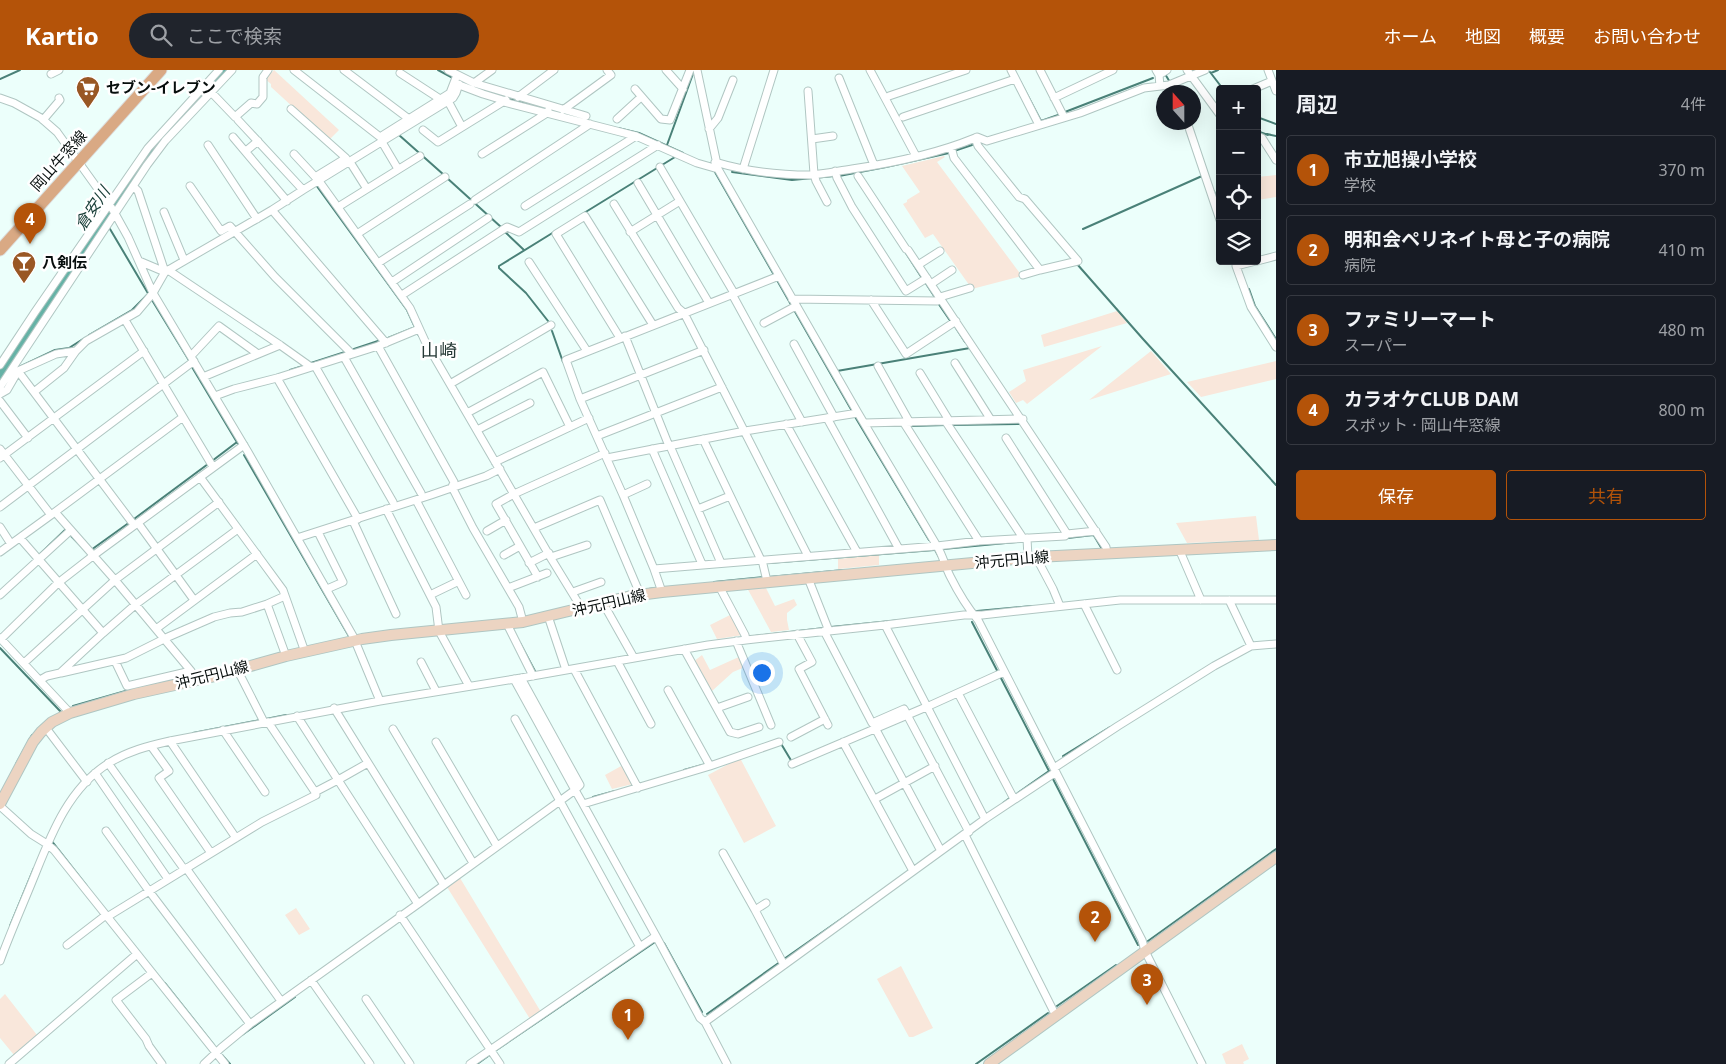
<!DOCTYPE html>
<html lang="ja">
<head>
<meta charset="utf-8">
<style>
	:root { --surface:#171b24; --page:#20242c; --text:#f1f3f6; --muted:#9ea1a6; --line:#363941; --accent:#b45309 }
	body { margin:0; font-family:"Noto Sans","Noto Sans JP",sans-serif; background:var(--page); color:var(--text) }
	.controls { position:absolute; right:15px; top:15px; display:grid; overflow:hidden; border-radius:5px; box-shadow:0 5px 20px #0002 }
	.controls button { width:45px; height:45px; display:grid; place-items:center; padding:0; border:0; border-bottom:1px solid var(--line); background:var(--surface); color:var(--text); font:25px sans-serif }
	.compass { position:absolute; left:1156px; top:15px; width:45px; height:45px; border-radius:50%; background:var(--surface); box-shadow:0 5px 20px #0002; rotate:339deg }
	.you { position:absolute; left:761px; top:602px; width:18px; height:18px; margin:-12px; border:4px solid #fff; border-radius:50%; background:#1a73e8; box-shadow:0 0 0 8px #1a73e833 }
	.badge { display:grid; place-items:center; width:32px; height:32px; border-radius:50%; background:var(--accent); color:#fff; font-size:16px; font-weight:700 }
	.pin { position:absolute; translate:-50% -41px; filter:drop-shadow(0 1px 2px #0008) }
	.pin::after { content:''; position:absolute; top:26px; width:18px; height:15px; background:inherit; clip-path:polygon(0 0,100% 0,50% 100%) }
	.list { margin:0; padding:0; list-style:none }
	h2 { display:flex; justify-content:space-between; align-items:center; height:65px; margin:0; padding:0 20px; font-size:21px }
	h2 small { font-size:16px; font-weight:400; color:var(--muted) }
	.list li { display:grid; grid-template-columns:32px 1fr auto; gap:15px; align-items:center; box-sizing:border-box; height:70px; margin:0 10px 10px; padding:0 10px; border:1px solid var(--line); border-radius:5px }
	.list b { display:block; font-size:19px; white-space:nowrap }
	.list p { margin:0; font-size:16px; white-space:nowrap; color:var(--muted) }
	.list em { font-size:16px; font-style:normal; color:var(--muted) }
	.actions { display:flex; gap:10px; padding:15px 20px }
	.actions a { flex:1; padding:11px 0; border:1px solid var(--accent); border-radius:5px; text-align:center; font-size:18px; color:var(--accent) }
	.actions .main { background:var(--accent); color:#fff }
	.icon { flex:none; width:28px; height:28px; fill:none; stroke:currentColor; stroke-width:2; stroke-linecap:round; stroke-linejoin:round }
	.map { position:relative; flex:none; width:1276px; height:994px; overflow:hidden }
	header { display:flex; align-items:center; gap:30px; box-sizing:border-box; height:70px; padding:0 25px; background:var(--accent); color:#fff }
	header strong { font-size:24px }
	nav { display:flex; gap:28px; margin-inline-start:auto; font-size:18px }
	.search { width:350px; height:45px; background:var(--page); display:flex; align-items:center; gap:12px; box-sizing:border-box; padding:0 18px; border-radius:28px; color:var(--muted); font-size:19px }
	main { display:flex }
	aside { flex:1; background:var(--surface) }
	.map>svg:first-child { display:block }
	.green { fill:#f9e7db }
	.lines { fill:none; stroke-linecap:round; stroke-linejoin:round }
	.stream { stroke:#4a8178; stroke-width:2 }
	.river { stroke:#66b2a6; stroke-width:12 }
	.street-casing { stroke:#b0c6c2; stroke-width:9 }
	.secondary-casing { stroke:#b0c6c2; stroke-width:12 }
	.primary-casing { stroke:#dcdddd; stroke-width:13 }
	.street { stroke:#fff; stroke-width:7 }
	.secondary { stroke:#ecd4c2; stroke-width:10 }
	.primary { stroke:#d9a984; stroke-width:11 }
	.labels { text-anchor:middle; stroke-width:5; stroke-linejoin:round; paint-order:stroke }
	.poi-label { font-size:15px; font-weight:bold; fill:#070e0d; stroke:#fff; text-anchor:start }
	.street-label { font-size:15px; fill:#070e0d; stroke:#fff }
	.water-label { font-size:16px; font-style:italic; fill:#1b403a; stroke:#fff }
	.quarter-label { font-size:18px; fill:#263936; stroke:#fff }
</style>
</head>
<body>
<header>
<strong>Kartio</strong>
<div class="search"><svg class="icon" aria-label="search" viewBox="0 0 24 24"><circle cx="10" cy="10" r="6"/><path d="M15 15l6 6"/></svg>ここで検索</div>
<nav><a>ホーム</a><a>地図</a><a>概要</a><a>お問い合わせ</a></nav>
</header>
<main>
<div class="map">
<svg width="1276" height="994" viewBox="0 0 1276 994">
	<rect width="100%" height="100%" fill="#ecfffb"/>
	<!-- green -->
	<path class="green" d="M274,0l65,60 -10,10 -58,-53v-3l-6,-5z
		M944,86l1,1 -8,5 85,114 -50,13 -39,-55 -8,4 -22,-34 4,-2v-2l13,-8 -18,-26z
		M1276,105v22l-19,3v-23z
		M1117,241l10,12 -83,24 -3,-12z
		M1102,276l-75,58 -4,-4 -7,3 -7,-11 17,-11 -3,-11z
		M1151,281l20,23 -82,26z
		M1276,291v18l-75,18 -14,-15z
		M1256,446l3,24 -72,3 -11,-20z
		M879,485v10l-41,4v-10z
		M746,516h19l10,20 19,-7 3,6 -10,8v7l2,10 -18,2z
		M732,544l11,21 -26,4 -7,-14z
		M702,585l8,15 31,-14 4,11 -12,5 -21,19 -19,-29z
		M740,688l36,68 -32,17 -36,-68z
		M623,695l10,19 -21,5 -7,-14z
		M460,808l81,134 -11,7 -83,-132z
		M296,838l14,21 -11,6 -14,-20z
		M901,896l32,62 -20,9h-4l-32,-58z
		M5,924l32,41 -23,20 -14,-17v-39z
		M1242,974l7,15 -6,3 1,2h-18l-4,-10z"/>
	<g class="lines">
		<!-- stream -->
		<path class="stream" d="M438,0l15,8
			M1210,2l13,17
			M1211,3l7,-3
			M1165,4l11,18
			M0,9l20,-9
			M1020,11l21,40 20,-7
			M509,29l24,7
			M1065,42l88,-34
			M1257,47l19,7
			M618,58l21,5 44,20
			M1257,61l11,4
			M1267,64l9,2
			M399,65l45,40
			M667,75l27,-74
			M954,81l18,-6
			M715,102l137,239
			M732,102l60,8 42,-4
			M839,106l47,-9 63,-14
			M447,108l54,49
			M316,115l91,125 12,26
			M1214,121l6,17
			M584,143l91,-56
			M110,159l39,66
			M1083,159l119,-53
			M504,161l20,19
			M904,180l18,28
			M1077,194l66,75 133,146
			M925,212l11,17
			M1249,219l6,17 21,33
			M152,230l38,62
			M938,233l13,19
			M548,251l-22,-28 -27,-25v-2l55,-34
			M954,255l11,17
			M552,261l11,31
			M89,265l43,-25 15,-15
			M388,268l25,-10
			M354,279l24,-8
			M311,293l34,-11
			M192,297l46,77
			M15,299l40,-19 14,-2 14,-9
			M290,300l13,-4
			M837,301l133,-23
			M854,345l75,125
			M950,355l70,-1
			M871,356h32
			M910,356l36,-1
			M244,385l106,183
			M212,391l25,-19
			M134,449l74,-55
			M1093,464l9,15
			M1068,468l25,-3
			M934,478l5,9
			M943,479l73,-7
			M91,480l39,-28
			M40,484l25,-24 23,23
			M754,494l180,-14
			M769,507l75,-7
			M714,512l50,-5
			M640,520l17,-2
			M977,541l55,-5
			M972,552l78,151
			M831,557l70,-7
			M746,567l78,-9
			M520,573l16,30
			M0,578l61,64
			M196,604l39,-9
			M73,636l70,-20 49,-11
			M266,649l20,-4
			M193,663l67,-13
			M780,672l12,20
			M1063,686l47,-29
			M16,694l16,-29
			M684,700l22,-6
			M1052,707l86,168
			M1015,725l34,-24
			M593,727l22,-6
			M1003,733l8,-6
			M51,770l36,46
			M10,856l24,-58
			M1148,871l128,-92
			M664,873l38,69
			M784,889l70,-49
			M165,913l49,62
			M1057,936l59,-41
			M707,944l73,-52
			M242,965l53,-38
			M495,981l160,-109
			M222,985l8,9
			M477,994l14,-10
			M976,994l72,-51"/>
		<!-- river -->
		<path class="river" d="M0,306l143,-215 32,-37 51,-54"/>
		<!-- street casing -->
		<g class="street-casing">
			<path id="street" d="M294,0l86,67 70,-44 7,-18
				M344,0l65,49
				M448,0l26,13 112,33
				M666,0l17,19
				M697,0l21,99 140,244 79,133c6,10 8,20 13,30 8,16 16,30 28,44l164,320 3,11 57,113
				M870,0l46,86
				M1011,0l28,55
				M1040,0l24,47
				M1156,0l3,5 1,11
				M1187,0l33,45
				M1268,0l8,21
				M400,3l40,26
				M51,4l8,-4
				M1159,5l8,-5
				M839,8l35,87
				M454,13l29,11 23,7
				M474,13l18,-13
				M635,19l26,30 9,1 20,-50
				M1253,19l19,-8
				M808,21l6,83 2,7 11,21
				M211,22l24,25 16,-14 6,1 6,-7v-20l5,-7
				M889,26l77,-26
				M518,27l36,-27
				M0,28l14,5 27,15 16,14 56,78 15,27 25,56 95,159 105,184 27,65 141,-23 187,-33 38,-5
				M1054,28l59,-28
				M448,31l14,26
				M504,32l132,34 61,27 21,6
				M291,39l55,49 -31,19
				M563,40l48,-35 -4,-5
				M903,47l112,-38
				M617,49l24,-22
				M43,50l17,-20 -1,-2
				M1187,52l33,98
				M709,59l9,-11 15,-38
				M423,60l15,12 68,-42
				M1257,66l5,2 14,22
				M233,67l54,64
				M812,69l21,-3
				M382,72l16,27
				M208,75l49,74
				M951,77l3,11 86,112 38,-9 -53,-62 -6,-2 -41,-51 -3,-8
				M246,81l12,-10
				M294,84l25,27 91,127 15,33 127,219 30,49
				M482,84l65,-41 1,-2
				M350,92l17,27
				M715,92c30,9 64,13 95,13 14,-1 28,-4 42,-6 41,-6 84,-15 123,-31l2,-1 10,4 93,-28 64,-25 25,-3 36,-15
				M660,97l74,126
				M743,99l31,-99
				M835,101l2,7 15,29 54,84 21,-13
				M858,106l48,73 2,1 198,297 1,6
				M638,113l71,120
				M133,116l5,5 27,81
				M190,116l31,45 9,-5 45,51 77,77
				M303,120l150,-92 3,-5 3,-9
				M475,130l115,-76
				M614,134l64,104 6,5 124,243
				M525,136l111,-70
				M338,137l82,-51
				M272,140l114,133
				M164,142l20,48
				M630,162l50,-31
				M357,164l88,-57
				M139,191l26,11
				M1256,191l-20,5 15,41 25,40
				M1257,191l19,-5
				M529,192l58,89
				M378,193l92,-59
				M918,195l22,-14
				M168,200l112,75 31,22
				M1023,205l17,-5
				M392,212l96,-64
				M931,214l21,-14
				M732,224l70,128
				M402,225l105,-68 12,5 139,-87
				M940,227l30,-9
				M792,229l145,2 4,-2
				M871,230l35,54 50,-33
				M125,250l88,147
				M764,253l32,-17
				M625,266l44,110
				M620,268l-64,-104 29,-18 68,109
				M794,274l40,73
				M378,276l76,136 -2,5 21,41 46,79 4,15
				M191,286l28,-30 39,28
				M344,287l77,136
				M955,293l36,57
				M0,295l35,-53 113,-164 71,-78
				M315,296l78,136
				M878,296l32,57
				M18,301l116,154
				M920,303l30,49
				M203,307l77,-32
				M277,308l81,141
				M450,314l101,-59
				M0,317l147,-222 18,-24 67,-71
				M34,322l30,-24 12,-17
				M0,324l7,-4 11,-19 38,-17 20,-3 10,-10 51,-29 16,-19 12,-21 107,-62 31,-20 -65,-70
				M215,326l19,-7 43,-11 101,-32 41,-17
				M580,329l124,-49
				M0,331l28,37
				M467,343l76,-41 27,55
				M827,348l72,131
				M946,352l77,116
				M864,353l159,-4
				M904,353l75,118
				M786,354l71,128
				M477,360l53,-27
				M597,366l125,-49
				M1006,368l61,96
				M703,369l58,121
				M670,376l51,117
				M0,379l51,66 4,-3 60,68 76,91 5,9
				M652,379l50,115
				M0,388l144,-107
				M607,388l138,-27 113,-18
				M495,392l94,-44
				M200,407l83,113 22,62
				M623,425l24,-11
				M416,430l50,95
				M0,437l194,-146
				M386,439l50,98 3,24 30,55
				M698,439l32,-13
				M55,442l128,-95
				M353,451l43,93
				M138,453l56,77
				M0,457l11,17
				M534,458l66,-28 40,94
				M487,461l19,-11
				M318,462l25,50 -16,7
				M20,468l83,95
				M297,468l134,-43 55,-19 14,-7
				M1027,468l1,20
				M1179,479l22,51
				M0,482l51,-37
				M504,485l16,-9
				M551,487l36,-12
				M1036,487l17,32 7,17
				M762,490l5,21
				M529,493l20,-10
				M654,499l-31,-74 -43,-96 -14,-39 213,-84
				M538,507l-42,-73 18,-10 91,-41
				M808,508l21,53
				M719,516l26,49 1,5 139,-15 79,-10h18l138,-15h156
				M508,518l39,-15
				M573,522l28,-10
				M662,522l-8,-23 283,-23 42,-5 86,-5 2,-2 29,-3
				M0,525l71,-65
				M430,525l27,-13
				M1229,530l22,46
				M603,533l31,55
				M267,534l19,52
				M1084,534l33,66
				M548,546l18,54
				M507,554l26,52
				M885,555l100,194
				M156,559l101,-75
				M824,561l48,92 32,-14 65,123
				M797,564l15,28 -13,7 29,56
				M0,568l70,75
				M1,569l57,-56 36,-28 150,-110
				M736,571l35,84
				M684,579l46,83 8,2 21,-7
				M115,591l12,25 64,-15
				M617,591l34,63
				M421,592l15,29
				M24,593l91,-83 104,-78
				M237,599l27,53
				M574,599l64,119
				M61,603l65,-15 42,-21 46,-20 16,-4 12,-1 25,-8 18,-8
				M521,608l59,107 -5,5 8,14
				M40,610l7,-4 13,-3 43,-40 32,-28 103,-76
				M668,620l42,76 69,-24
				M958,623l56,106
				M334,638l110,177 131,-95 -61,-111
				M717,638l31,-11
				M515,649l125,228
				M268,652l47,70 23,-12 -41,-64
				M46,658l41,54
				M875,658l66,123
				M393,659l80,134
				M223,660l42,62
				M791,667l34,-18
				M170,671l66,97
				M436,672l61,104
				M843,672l70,129
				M151,676l18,25 -10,7 52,75
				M108,693l76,106
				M368,693l-30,17 80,124 26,-19
				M792,694l139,-59 73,-33
				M1054,698l64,-42 96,-60 37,-20 25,-2
				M95,703l73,106
				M875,729l60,-33
				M0,736l31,28 16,10 7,6 171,214
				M106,761l43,60 101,133
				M965,765l91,181
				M723,783l32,57 11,-7
				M186,798l95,133
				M755,840l29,55 201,-146 71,-47
				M400,845l100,149
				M107,847l155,-95 54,-27 -1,-3
				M656,866l44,82 5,4
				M67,875l39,-30
				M0,891c11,-30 24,-59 36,-89 16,-40 34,-85 73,-109 19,-12 39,-17 61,-22l210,-40
				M152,903l-36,27 30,39 3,7 13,18
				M311,910l59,84
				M366,929l44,65
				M9,994l128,-110
				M204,994l17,-16 29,-24 168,-120
				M470,994l186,-128 -73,-132 127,-38
				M727,994l-22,-42 79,-57"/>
		</g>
		<!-- secondary casing -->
		<g class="secondary-casing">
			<path id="secondary" d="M0,734l33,-62 8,-10 11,-10 18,-9 64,-19 77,-17 75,-21 76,-17 29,-4 132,-13 108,-26 31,-4 374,-35 240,-12
				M989,994l287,-207"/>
		</g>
		<!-- primary casing -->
		<g class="primary-casing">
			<path id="primary" d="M0,180l161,-180"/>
		</g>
		<!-- street -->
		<use href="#street" class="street"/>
		<!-- secondary -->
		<use href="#secondary" class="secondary"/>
		<!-- primary -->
		<use href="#primary" class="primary"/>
	</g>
	<!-- icons -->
	<defs>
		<g id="supermarket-pin" transform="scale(1.25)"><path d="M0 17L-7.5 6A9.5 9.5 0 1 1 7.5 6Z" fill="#995724" stroke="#fff"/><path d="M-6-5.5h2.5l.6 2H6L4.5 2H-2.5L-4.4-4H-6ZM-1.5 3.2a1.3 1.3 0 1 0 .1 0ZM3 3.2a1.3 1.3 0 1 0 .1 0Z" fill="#fff"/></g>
		<g id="bar-pin" transform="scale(1.25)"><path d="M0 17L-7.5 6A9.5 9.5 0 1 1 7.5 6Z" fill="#995724" stroke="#fff"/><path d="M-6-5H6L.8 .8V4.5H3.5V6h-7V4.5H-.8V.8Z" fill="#fff"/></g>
	</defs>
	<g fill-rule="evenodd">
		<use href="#supermarket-pin" x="88" y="18"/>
		<use href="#bar-pin" x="24" y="193"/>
	</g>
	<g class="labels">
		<!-- poi labels -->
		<g class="poi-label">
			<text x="106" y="23">セブン-イレブン</text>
			<text x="42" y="198">八剣伝</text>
		</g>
		<!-- street labels -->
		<g class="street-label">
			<text transform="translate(59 91) rotate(-48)" y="5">岡山牛窓線</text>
			<text transform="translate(1012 490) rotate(-5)" y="5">沖元円山線</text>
			<text transform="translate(609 533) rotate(-13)" y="5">沖元円山線</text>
			<text transform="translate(212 605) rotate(-14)" y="5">沖元円山線</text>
		</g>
		<!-- water labels -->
		<g class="water-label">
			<text transform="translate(92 138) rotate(-56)" y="6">倉安川</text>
		</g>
		<!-- quarter labels -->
		<g class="quarter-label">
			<text x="439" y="287">山崎</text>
		</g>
	</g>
</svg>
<div class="controls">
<button>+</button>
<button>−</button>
<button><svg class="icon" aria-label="locate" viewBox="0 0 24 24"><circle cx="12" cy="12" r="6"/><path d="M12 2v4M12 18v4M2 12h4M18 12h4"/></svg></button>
<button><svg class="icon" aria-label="layers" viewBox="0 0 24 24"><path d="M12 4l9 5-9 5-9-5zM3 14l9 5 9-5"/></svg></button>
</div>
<svg class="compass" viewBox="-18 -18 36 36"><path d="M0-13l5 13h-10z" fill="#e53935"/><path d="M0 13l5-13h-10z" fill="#9ea1a6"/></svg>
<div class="you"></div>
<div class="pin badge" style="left:628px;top:970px">1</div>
<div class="pin badge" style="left:1095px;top:872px">2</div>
<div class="pin badge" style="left:1147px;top:935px">3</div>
<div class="pin badge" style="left:30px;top:174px">4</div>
</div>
<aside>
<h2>周辺<small>4件</small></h2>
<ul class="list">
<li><span class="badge">1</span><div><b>市立旭操小学校</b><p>学校</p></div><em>370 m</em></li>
<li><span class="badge">2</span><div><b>明和会ペリネイト母と子の病院</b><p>病院</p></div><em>410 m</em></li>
<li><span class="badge">3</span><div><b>ファミリーマート</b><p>スーパー</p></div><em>480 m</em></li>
<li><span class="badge">4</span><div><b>カラオケCLUB DAM</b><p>スポット · 岡山牛窓線</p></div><em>800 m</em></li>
</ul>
<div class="actions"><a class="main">保存</a><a>共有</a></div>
</aside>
</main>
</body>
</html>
